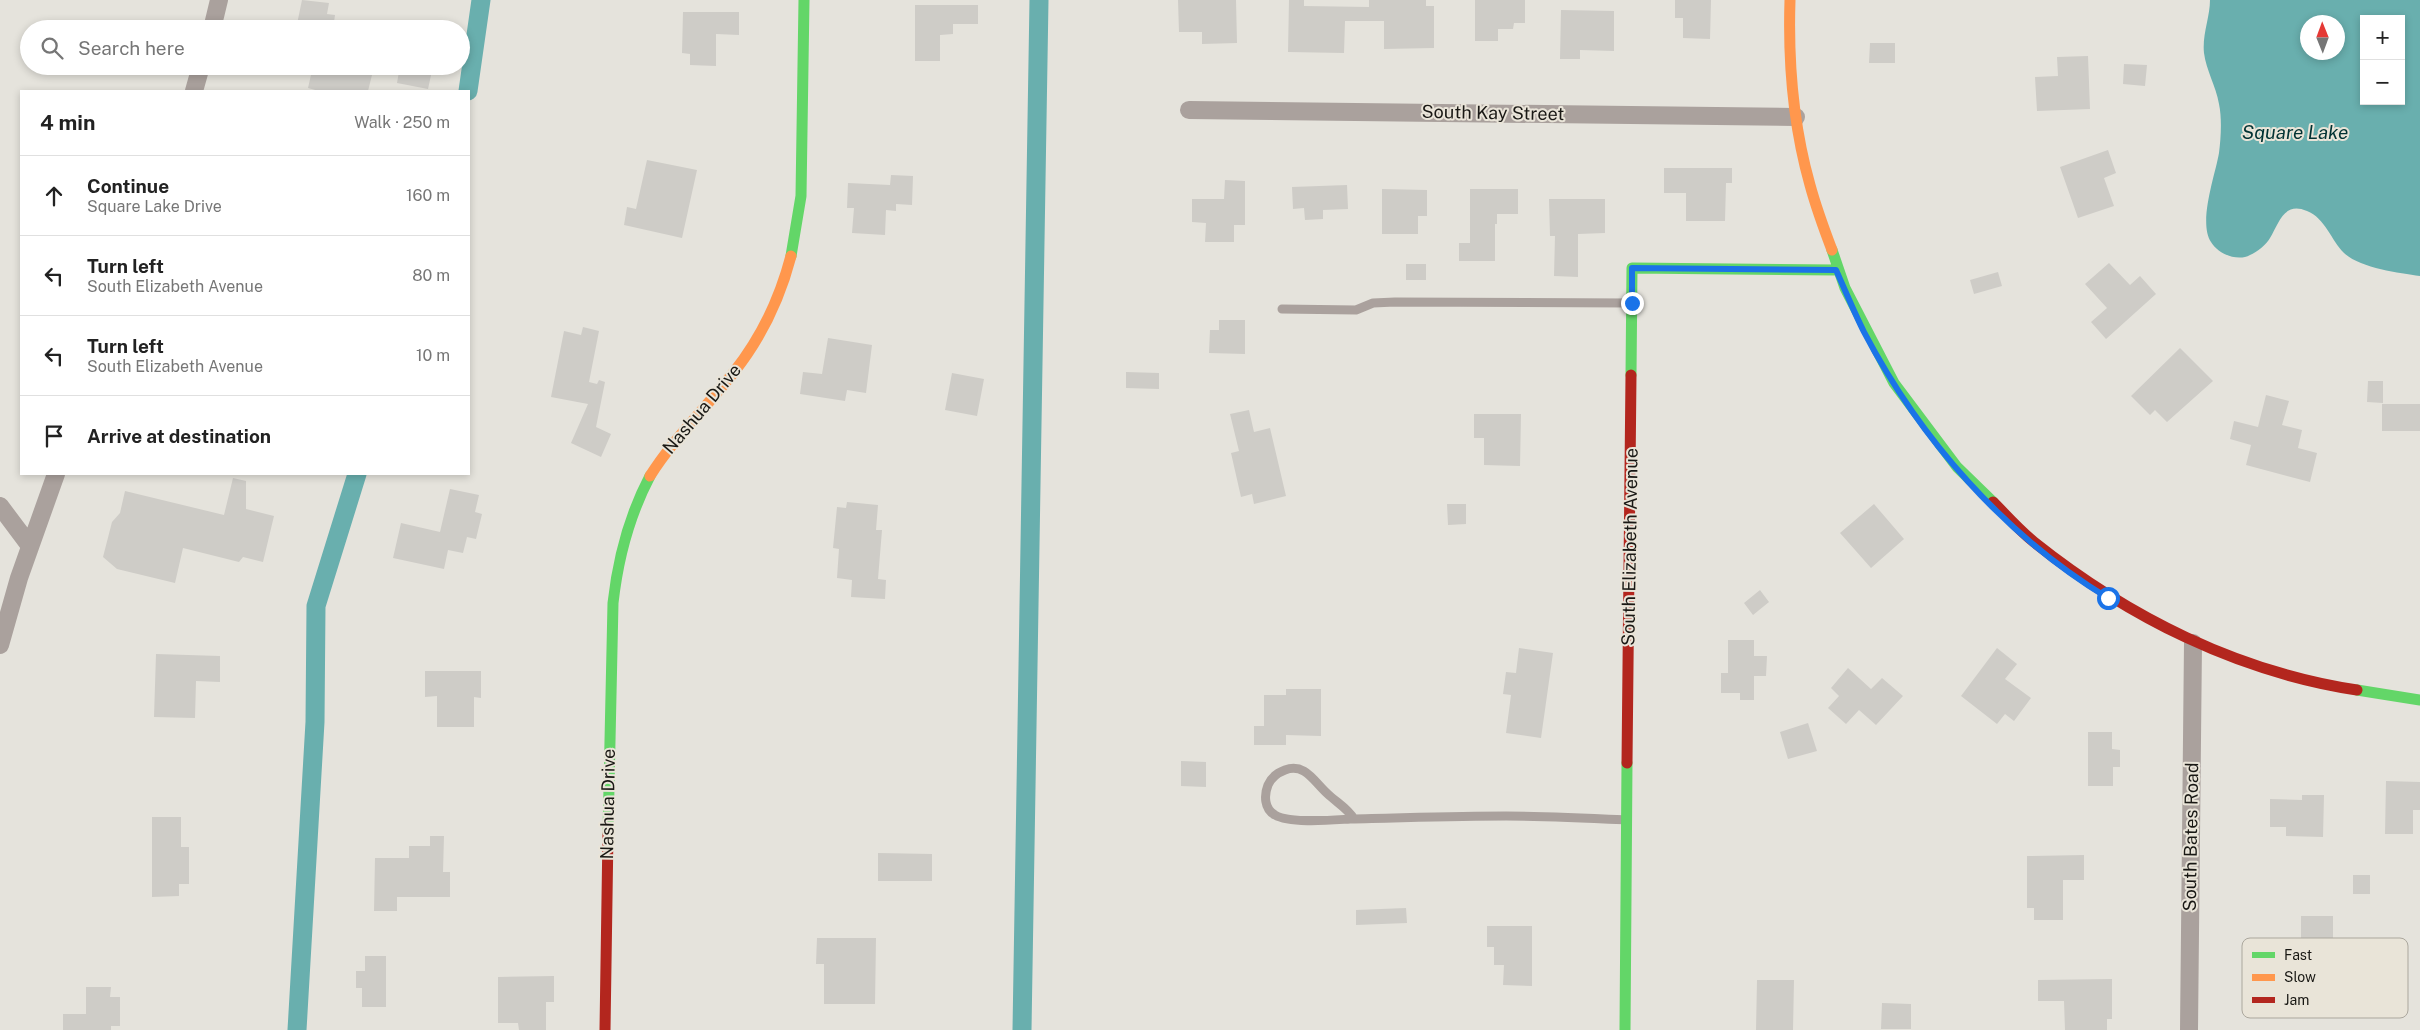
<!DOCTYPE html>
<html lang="en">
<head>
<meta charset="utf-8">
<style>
	:root { --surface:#fff; --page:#f2f2f2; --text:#222; --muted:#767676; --line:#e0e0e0 }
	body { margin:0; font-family:"Public Sans",sans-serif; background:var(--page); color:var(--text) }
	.controls { position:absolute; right:15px; top:15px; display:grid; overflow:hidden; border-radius:0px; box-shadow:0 2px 8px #0003 }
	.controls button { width:45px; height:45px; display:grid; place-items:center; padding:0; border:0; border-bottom:1px solid var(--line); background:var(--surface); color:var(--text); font:25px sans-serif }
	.compass { position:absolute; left:2300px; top:15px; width:45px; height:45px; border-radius:50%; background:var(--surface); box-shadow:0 2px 8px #0003; rotate:359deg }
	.stop { position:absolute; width:15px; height:15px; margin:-11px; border:4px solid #1a73e8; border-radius:50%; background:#fff }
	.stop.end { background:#1a73e8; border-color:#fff; box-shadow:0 1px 5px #0008 }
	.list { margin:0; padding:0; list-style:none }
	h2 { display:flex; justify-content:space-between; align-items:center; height:65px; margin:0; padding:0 20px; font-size:21px }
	h2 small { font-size:16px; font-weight:400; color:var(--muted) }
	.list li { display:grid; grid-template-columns:32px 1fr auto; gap:15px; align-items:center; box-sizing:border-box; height:80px; padding:0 20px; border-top:1px solid var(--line) }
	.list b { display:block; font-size:19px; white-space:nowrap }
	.list p { margin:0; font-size:16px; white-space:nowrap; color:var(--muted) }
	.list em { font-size:16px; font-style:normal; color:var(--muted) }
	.icon { flex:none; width:28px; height:28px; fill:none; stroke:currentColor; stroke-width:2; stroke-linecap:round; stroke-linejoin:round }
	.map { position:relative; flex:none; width:2420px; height:1030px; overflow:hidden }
	.search { position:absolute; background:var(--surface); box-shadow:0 2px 8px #0003; left:20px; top:20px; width:450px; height:55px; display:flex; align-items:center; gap:12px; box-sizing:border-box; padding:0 18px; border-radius:28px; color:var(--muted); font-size:19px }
	.panel { position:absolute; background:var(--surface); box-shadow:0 2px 8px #0003; left:20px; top:90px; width:450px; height:385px; border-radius:0px }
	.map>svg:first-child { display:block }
	.water { fill:#69afae; fill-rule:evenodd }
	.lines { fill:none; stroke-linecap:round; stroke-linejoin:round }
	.canal { stroke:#69afae; stroke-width:19 }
	.building { fill:#ceccc7 }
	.lane { stroke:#aaa19d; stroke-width:9 }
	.street { stroke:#aaa19d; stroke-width:18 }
	.fast { stroke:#63d668; stroke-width:11 }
	.slow { stroke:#ff974d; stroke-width:11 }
	.jam { stroke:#b3261e; stroke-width:11 }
	.route { stroke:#1a73e8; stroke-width:6 }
	.labels { text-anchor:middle; stroke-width:4; stroke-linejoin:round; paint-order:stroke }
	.street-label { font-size:18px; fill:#191814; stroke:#e9e4d8 }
	.water-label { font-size:19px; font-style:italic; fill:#013233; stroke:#e9e4d8 }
	.key { fill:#e9e4d8; stroke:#aba79d; stroke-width:1 }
	.key-label { font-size:14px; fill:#191814 }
</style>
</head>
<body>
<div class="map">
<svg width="2420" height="1030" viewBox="0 0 2420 1030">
	<rect width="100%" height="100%" fill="#e5e3dc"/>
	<!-- water -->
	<path class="water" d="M2210,0h210v276c-21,-3 -60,-8 -76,-23 -13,-13 -19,-35 -37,-42 -23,-10 -28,12 -37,27 -3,6 -13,14 -20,17 -12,7 -32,-1 -39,-13 -13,-20 4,-66 8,-89 2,-15 3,-35 0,-49 -3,-18 -13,-34 -15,-51 -2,-18 6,-36 6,-53zM2364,19h37v82h-37zM2308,22h30v30h-30z"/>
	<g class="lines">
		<!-- canal -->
		<path class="canal" d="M468,91l13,-91
			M297,1030l18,-308 1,-116 41,-132
			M1022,1030l17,-1030"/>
	</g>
	<!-- building -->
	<path class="building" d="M302,0l27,3 -2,11 8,1 -2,14h-37z
		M1178,0h58l1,43 -35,1v-12h-23z
		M1289,0h15v6l65,1v-7h57v6h8v42l-50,1v-28h-39l-1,32 -56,-1z
		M1475,0h50v23h-11l-1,6h-15v12h-23z
		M1675,0h36l-1,39 -27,-1v-20h-8z
		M915,5h63v19h-25v10l-13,1v26h-25z
		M1561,10l53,1v40l-34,-1v9h-20z
		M683,12h56v23l-23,-1v32l-26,-1v-11l-8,-1z
		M1870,43h25v20h-26z
		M2088,56l2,53 -53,2 -2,-34 23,-1 -1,-19z
		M2124,64l23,1 -2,21 -22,-2z
		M313,66h40l20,5 -5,20h-49l-11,-3z
		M400,66h33l-5,23 -31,-6z
		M2108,150l8,23 -12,5 10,28 -36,12 -18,-51z
		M647,160l50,10 -15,68 -58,-13 3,-18 9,2z
		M1664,168h68v15h-6l-1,38h-39v-28h-22z
		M891,175l22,1 -1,29 -16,-1v7l-10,-1 -1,25 -33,-2 2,-25h-7l1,-25 42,2z
		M1225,180l20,1v44h-11v17h-29l1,-19 -14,-1v-23h32z
		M1347,185l1,24 -25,1v9l-18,1 -1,-12 -11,1 -1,-22z
		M1382,189l45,1v26h-9v18h-36z
		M1470,189h48v25h-21v10h-2v37h-36v-18h11z
		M1549,199h56v34l-27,1v43l-24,-1 1,-40h-5z
		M2109,263l21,22 10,-9 16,18 -50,45 -15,-17 16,-14 -22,-24z
		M1406,264h20v16h-20z
		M1998,272l4,14 -28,8 -4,-14z
		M1219,320h26v34l-36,-1 1,-23h9z
		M583,327l16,4 -10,51 8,2 2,-4 6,2 -9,45 15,7 -10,23 -30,-14 17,-39 -37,-7 13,-66 17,4z
		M828,338l44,7 -6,48 -19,-3 -2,11 -45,-7 3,-22 19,2z
		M2180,348l33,33 -46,41 -12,-12 -5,5 -19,-19z
		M1126,372l33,1v16l-33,-1z
		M952,373l32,6 -7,37 -32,-6z
		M2368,381h15v22l-16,-1z
		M2266,395l23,6 -7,24 20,5 -4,18 19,5 -7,29 -64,-17 5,-20 -21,-6 4,-18 24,6z
		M2382,404h38v27h-38z
		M1249,410l5,22 16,-4 16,68 -32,8 -2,-10 -11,3 -10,-44 8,-2 -9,-37z
		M1474,414h47l-1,52 -36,-1v-27h-10z
		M233,478l13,3v28l28,7 -11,46 -20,-5 -4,5 -56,-14 -8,35 -58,-14 -14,-12 9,-35 8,-9 5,-22 99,24z
		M450,489l29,6 -4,17 7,2 -6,25 -9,-2 -4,16 -15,-3 -4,19 -51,-11 8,-35 39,9z
		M847,502l31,3 -2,25h6l-4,49 8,1 -1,19 -34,-2 1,-17 -15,-2 2,-29 -6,-1 4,-41 9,1z
		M1447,504h19v20l-18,1z
		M1874,504l30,35 -33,29 -31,-35z
		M1760,590l9,12 -16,13 -9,-12z
		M1728,640h26v16h13l-1,20h-12v24h-14v-7h-19v-20h7z
		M1519,648l34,5 -12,85 -35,-5 5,-38 -8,-1 3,-22 10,1z
		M1997,648l20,16 -12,15 26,19 -17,23 -9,-7 -8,10 -36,-28z
		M156,654l64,2v26l-24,-1 -1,37 -41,-1z
		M1848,668l23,21 11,-11 21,18 -27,29 -17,-15 -13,14 -18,-16 11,-12 -8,-8z
		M425,671h56v27l-7,-1v30h-37v-31l-12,1z
		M1286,689h35v47l-35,-1v10h-32v-19h10v-31h22z
		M1808,723l9,28 -29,8 -8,-27z
		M2088,732h24v17l8,1v17h-7v19h-25z
		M1181,761l25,1v25l-25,-1z
		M2386,781l34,1v28h-7v24h-28z
		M2302,795h22l-1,42 -37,-1v-9h-16v-28l32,1z
		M152,817h29v30h8v37h-10v12l-27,1z
		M430,836h14l-1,36h7v25h-53v14h-23l1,-53h34v-12h21z
		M878,853l54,1v27h-54z
		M2084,855v25h-21v40h-29v-12h-7v-52z
		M2353,875h17v19h-17z
		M1406,908l1,15 -51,2v-15z
		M2301,916h32v22h24v30l-56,-1z
		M1487,926h45v60l-29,-1 1,-20h-10v-18h-7z
		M817,938h59l-1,66h-51v-40h-8z
		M365,956h21v51h-24v-19h-6v-17h9z
		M554,976v26h-8v28h-27l-1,-7h-20v-46z
		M2112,979v40h-5v11h-42l-1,-29h-26v-21z
		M1757,980h37l-1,50h-37z
		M86,987h25l-1,10h10v29h-9v4h-48v-16h23z
		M1882,1003l29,1v25h-30z"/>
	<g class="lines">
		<!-- lane -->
		<path class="lane" d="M1282,309l74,1 17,-7 22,-1 235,1
			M1354,819c-6,-10 -15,-15 -24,-23 -15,-12 -24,-34 -45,-26 -8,3 -14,8 -17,15 -4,10 -4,24 7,30 15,9 58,5 75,4 52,-1 104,-3 156,-3 40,0 80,2 121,4"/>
		<!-- street -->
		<path class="street" d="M212,29l7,-29
			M194,91l7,-25
			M1189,110l607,7
			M0,506l30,40
			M0,645l19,-67 37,-104
			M2189,1030l4,-387"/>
		<!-- fast -->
		<path class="fast" d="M1832,250l13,38 49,95 63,84 36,35
			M791,256l10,-60 3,-196
			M1631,375l1,-107 204,2
			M2357,690l63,10
			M608,833l5,-230c5,-45 16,-87 37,-127
			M1625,1030l2,-267"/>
		<!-- slow -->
		<path class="slow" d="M1790,0c-2,62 3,125 20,185 6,22 14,44 22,65
			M650,476c24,-38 56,-68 84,-104 27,-34 46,-74 57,-116"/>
		<!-- jam -->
		<path class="jam" d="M1993,502c13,13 26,28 41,40 94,75 204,130 323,148
			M1627,763l4,-388
			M605,1030l3,-197"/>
	</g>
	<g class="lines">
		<!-- route -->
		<path class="route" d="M1632,303v-35l204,2c9,20 18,42 28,62 56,107 140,203 244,266"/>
	</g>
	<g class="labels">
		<!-- street labels -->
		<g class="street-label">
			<text transform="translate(1493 113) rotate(1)" y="6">South Kay Street</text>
			<text transform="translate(702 409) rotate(-50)" y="6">Nashua Drive</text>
			<text transform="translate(1630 547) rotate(-89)" y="6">South Elizabeth Avenue</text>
			<text transform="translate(608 804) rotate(-89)" y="6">Nashua Drive</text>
			<text transform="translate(2191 837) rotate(-89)" y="6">South Bates Road</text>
		</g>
		<!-- water labels -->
		<g class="water-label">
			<text x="2295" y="139">Square Lake</text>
		</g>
	</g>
	<!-- legend -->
	<rect x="2242" y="938" width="166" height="80" rx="8" class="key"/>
	<rect x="2252" y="952" width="23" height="6" fill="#63d668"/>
	<rect x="2252" y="974" width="23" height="7" fill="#ff974d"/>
	<rect x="2252" y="997" width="23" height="6" fill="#b3261e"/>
	<g class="key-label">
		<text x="2284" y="960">Fast</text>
		<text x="2284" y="982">Slow</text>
		<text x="2284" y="1005">Jam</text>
	</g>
</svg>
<div class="controls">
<button>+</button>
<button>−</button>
</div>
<svg class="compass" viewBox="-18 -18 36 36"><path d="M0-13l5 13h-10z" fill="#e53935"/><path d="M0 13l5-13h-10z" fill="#767676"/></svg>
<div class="stop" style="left:2108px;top:598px"></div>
<div class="stop end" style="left:1632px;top:303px"></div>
<div class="search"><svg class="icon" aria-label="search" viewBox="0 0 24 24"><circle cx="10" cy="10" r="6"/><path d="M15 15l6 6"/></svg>Search here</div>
<section class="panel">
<h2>4 min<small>Walk · 250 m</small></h2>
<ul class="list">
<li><svg class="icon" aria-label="ahead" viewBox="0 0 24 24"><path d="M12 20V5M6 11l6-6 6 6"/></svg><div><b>Continue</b><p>Square Lake Drive</p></div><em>160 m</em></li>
<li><svg class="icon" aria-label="left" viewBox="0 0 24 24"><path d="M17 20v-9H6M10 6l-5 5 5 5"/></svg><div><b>Turn left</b><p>South Elizabeth Avenue</p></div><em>80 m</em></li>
<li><svg class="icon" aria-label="left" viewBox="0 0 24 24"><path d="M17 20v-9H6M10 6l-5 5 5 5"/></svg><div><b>Turn left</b><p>South Elizabeth Avenue</p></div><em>10 m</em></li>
<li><svg class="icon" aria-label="arrive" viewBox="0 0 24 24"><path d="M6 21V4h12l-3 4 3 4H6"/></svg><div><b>Arrive at destination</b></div></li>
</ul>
</section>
</div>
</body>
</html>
